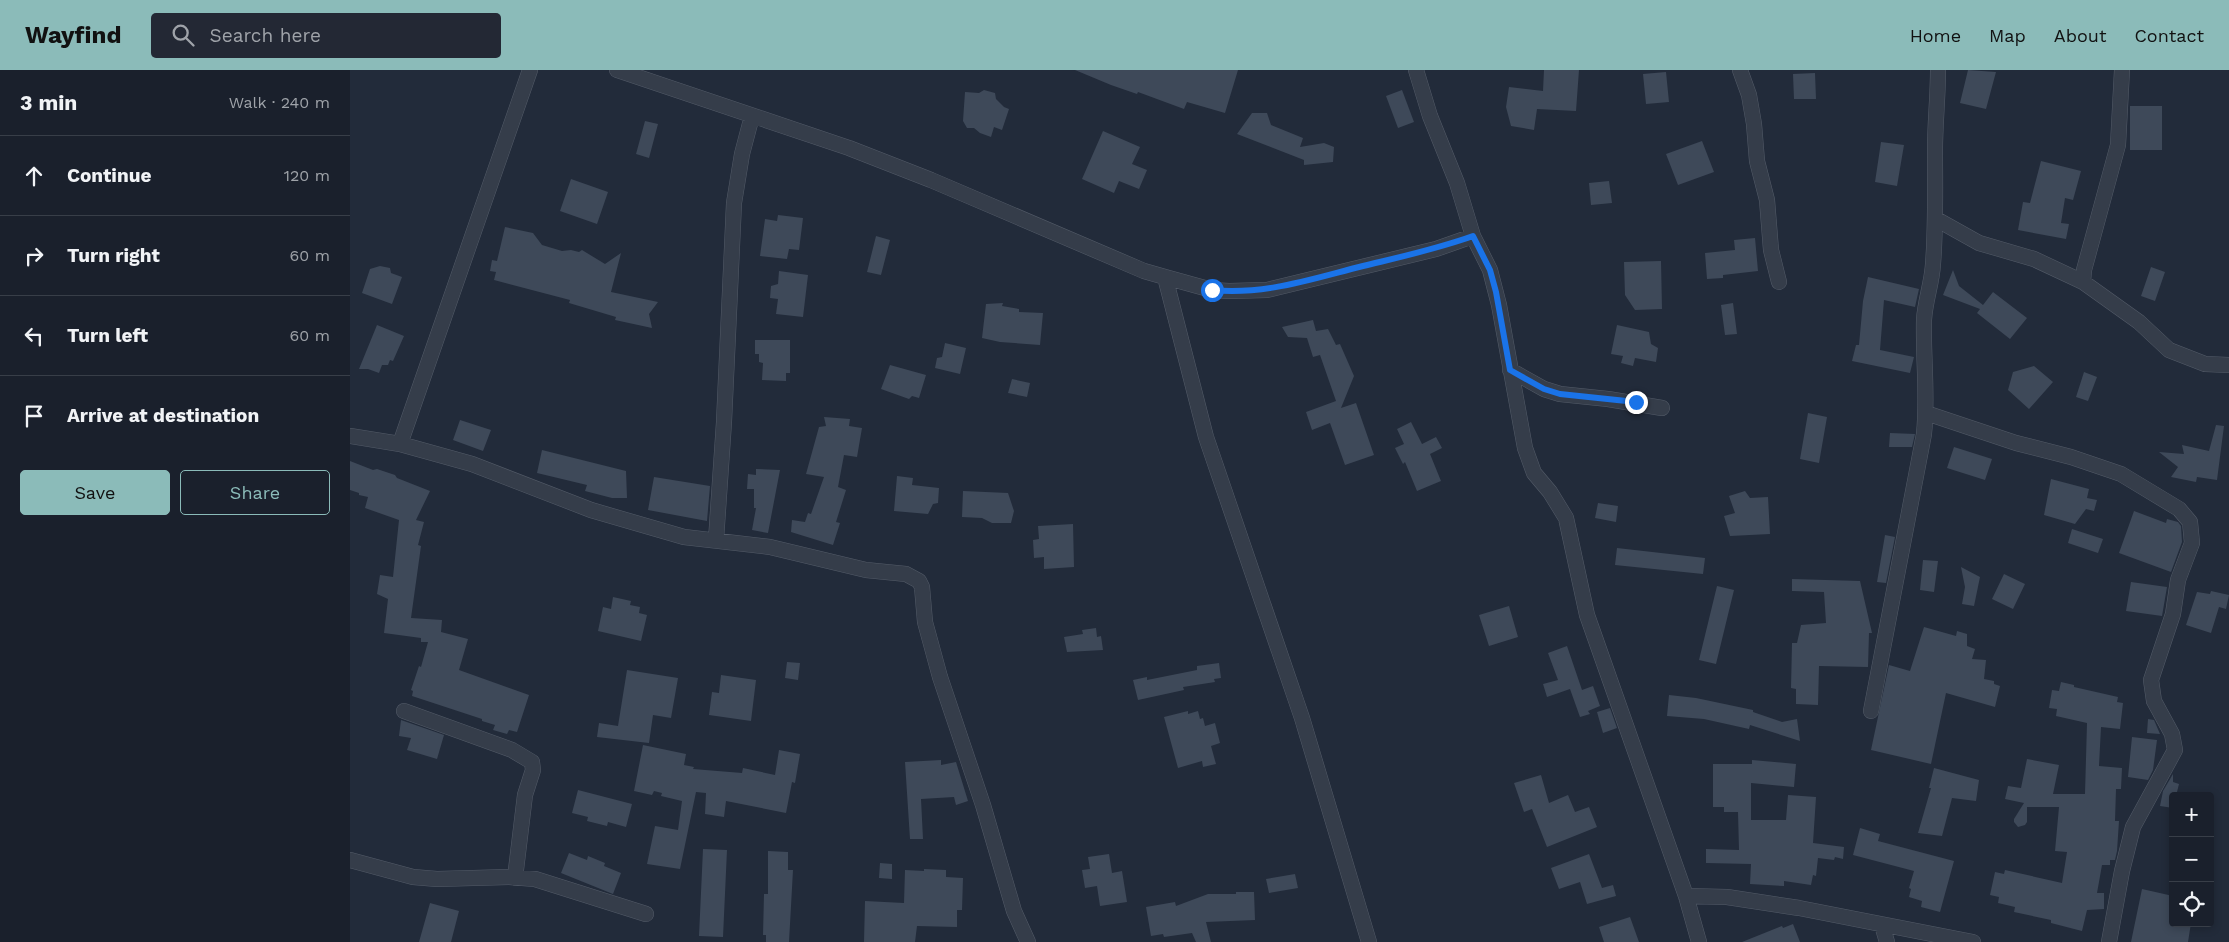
<!DOCTYPE html>
<html lang="en">
<head>
<meta charset="utf-8">
<style>
	:root { --surface:#1a202c; --page:#232834; --text:#f1f3f6; --muted:#9fa3a9; --line:#383e48; --accent:#8bbbb9 }
	body { margin:0; font-family:"Work Sans",sans-serif; background:var(--page); color:var(--text) }
	.controls { position:absolute; right:15px; bottom:15px; display:grid; overflow:hidden; border-radius:5px; box-shadow:0 2px 8px #0003 }
	.controls button { width:45px; height:45px; display:grid; place-items:center; padding:0; border:0; border-bottom:1px solid var(--line); background:var(--surface); color:var(--text); font:25px sans-serif }
	.stop { position:absolute; width:15px; height:15px; margin:-11px; border:4px solid #1a73e8; border-radius:50%; background:#fff }
	.stop.end { background:#1a73e8; border-color:#fff; box-shadow:0 1px 5px #0008 }
	.list { margin:0; padding:0; list-style:none }
	h2 { display:flex; justify-content:space-between; align-items:center; height:65px; margin:0; padding:0 20px; font-size:21px }
	h2 small { font-size:16px; font-weight:400; color:var(--muted) }
	.list li { display:grid; grid-template-columns:32px 1fr auto; gap:15px; align-items:center; box-sizing:border-box; height:80px; padding:0 20px; border-top:1px solid var(--line) }
	.list b { display:block; font-size:19px; white-space:nowrap }
	.list em { font-size:16px; font-style:normal; color:var(--muted) }
	.actions { display:flex; gap:10px; padding:15px 20px }
	.actions a { flex:1; padding:11px 0; border:1px solid var(--accent); border-radius:5px; text-align:center; font-size:18px; color:var(--accent) }
	.actions .main { background:var(--accent); color:#111 }
	.icon { flex:none; width:28px; height:28px; fill:none; stroke:currentColor; stroke-width:2; stroke-linecap:round; stroke-linejoin:round }
	.map { position:relative; flex:none; width:1879px; height:872px; overflow:hidden }
	header { display:flex; align-items:center; gap:30px; box-sizing:border-box; height:70px; padding:0 25px; background:var(--accent); color:#111 }
	header strong { font-size:24px }
	nav { display:flex; gap:28px; margin-inline-start:auto; font-size:18px }
	.search { width:350px; height:45px; background:var(--page); display:flex; align-items:center; gap:12px; box-sizing:border-box; padding:0 18px; border-radius:5px; color:var(--muted); font-size:19px }
	main { display:flex }
	aside { flex:1; background:var(--surface) }
	.map>svg:first-child { display:block }
	.building { fill:#3e4959 }
	.lines { fill:none; stroke-linecap:round; stroke-linejoin:round }
	.minor-casing { stroke:#535b68; stroke-width:16 }
	.minor { stroke:#353d4a; stroke-width:15 }
	.route { stroke:#1a73e8; stroke-width:6 }
</style>
</head>
<body>
<header>
<strong>Wayfind</strong>
<div class="search"><svg class="icon" aria-label="search" viewBox="0 0 24 24"><circle cx="10" cy="10" r="6"/><path d="M15 15l6 6"/></svg>Search here</div>
<nav><a>Home</a><a>Map</a><a>About</a><a>Contact</a></nav>
</header>
<main>
<aside>
<h2>3 min<small>Walk · 240 m</small></h2>
<ul class="list">
<li><svg class="icon" aria-label="ahead" viewBox="0 0 24 24"><path d="M12 20V5M6 11l6-6 6 6"/></svg><div><b>Continue</b></div><em>120 m</em></li>
<li><svg class="icon" aria-label="right" viewBox="0 0 24 24"><path d="M7 20v-9h11M14 6l5 5-5 5"/></svg><div><b>Turn right</b></div><em>60 m</em></li>
<li><svg class="icon" aria-label="left" viewBox="0 0 24 24"><path d="M17 20v-9H6M10 6l-5 5 5 5"/></svg><div><b>Turn left</b></div><em>60 m</em></li>
<li><svg class="icon" aria-label="arrive" viewBox="0 0 24 24"><path d="M6 21V4h12l-3 4 3 4H6"/></svg><div><b>Arrive at destination</b></div></li>
</ul>
<div class="actions"><a class="main">Save</a><a>Share</a></div>
</aside>
<div class="map">
<svg width="1879" height="872" viewBox="0 0 1879 872">
	<rect width="100%" height="100%" fill="#222b3a"/>
	<!-- building -->
	<path class="building" d="M725,0h163l-13,43 -38,-11 -3,7 -46,-17 -1,2 -26,-9z
		M1194,0h35l-3,41 -39,-2 -3,21 -23,-4 -5,-19 3,-20 34,4z
		M1618,0l28,2 -10,37 -26,-6z
		M1316,2l3,30 -23,2 -3,-30z
		M1465,3l1,26h-22l-1,-25z
		M634,20l11,3 1,6 8,8 5,2 -7,21 -8,-3 -3,10 -11,-4 -6,-5h-7l-4,-7 2,-29 14,1z
		M1052,20l12,32 -16,6 -12,-32z
		M1780,36h32v44h-32z
		M902,43h15l4,12 32,13 -3,9 24,-4 10,4 -1,15 -29,3v-5l-67,-26z
		M295,51l13,3 -9,34 -13,-4z
		M753,61l37,16 -8,17 15,6 -8,19 -20,-8 -5,12 -32,-14z
		M1352,71l12,31 -36,13 -12,-31z
		M1531,72l23,3 -7,41 -22,-4z
		M1691,91l40,10 -8,29 -8,-2 -4,25 8,1 -3,15 -48,-9 5,-28 7,1z
		M221,109l37,13 -11,32 -37,-13z
		M1259,111l3,22 -21,2 -2,-22z
		M428,145l25,3 -4,32 -10,-1 -2,10 -27,-3 5,-37 12,2z
		M155,157l28,6 9,12 20,6 9,-1 8,2 3,-2 23,14 16,-11 -10,39 47,10 -9,12 3,14 -37,-8 1,-3 -47,-14 1,-3 -76,-20 2,-8 -6,-1 2,-11 5,1z
		M526,166l14,4 -9,35 -14,-3z
		M1405,168l3,33 -35,4v3l-16,1 -2,-26 30,-3 -1,-10z
		M1311,191l1,48 -27,1 -10,-15 -1,-33z
		M30,196l10,2 1,5 11,4 -10,27 -30,-11 8,-24z
		M1801,197l14,5 -10,29 -14,-5z
		M1603,200l6,16 24,19 10,-13 34,26 -17,21 -33,-26 3,-4 -37,-14z
		M429,201l29,4 -5,42 -27,-3 2,-15 -8,-1 1,-12 7,-2z
		M1518,207l51,12 -4,18 -31,-7 -4,50 34,7 -4,16 -58,-12 4,-16h3l4,-44z
		M653,233l-1,3 17,3v3l24,1 -3,32 -40,-3 -18,-4 4,-34z
		M1383,233l4,31 -12,1 -4,-30z
		M963,250l3,11 12,-2 8,16 4,-1 14,32 -13,32 15,-5 18,52 -29,10 -15,-42 -18,7 -6,-18 30,-11 -16,-46 -7,2 -6,-19 -19,-1 -6,-10z
		M27,255l27,11 -11,25 -3,-1 -2,5h-6l-3,8 -11,-4h-9z
		M1267,255l32,7 2,12 7,4 -2,14 -21,-4 -2,8 -12,-3 2,-7 -12,-2z
		M405,270h35v33h-4v8l-24,-1 1,-17 -4,-1v-8h-4z
		M595,273l21,5 -6,26 -25,-6 2,-10 5,-1z
		M540,295l36,10 -7,23 -7,-2 -3,3 -28,-10z
		M1684,296l19,16 -24,27 -21,-19 5,-18z
		M1734,302l13,5 -9,24 -12,-4z
		M662,309l18,4 -3,14 -19,-4z
		M1458,343l19,4 -8,46 -19,-4z
		M474,347l26,2 -1,7 13,2 -5,29 -13,-2 -6,32 8,3 -10,32 4,1 -7,22 -42,-13 1,-12 13,2 3,-9 3,1 13,-37 -18,-3 13,-47 7,-1z
		M110,350l31,10 -8,21 -30,-11z
		M1061,352l11,22 14,-7 6,11 -12,6 11,27 -24,10 -12,-29 -2,2 -8,-16 9,-4 -7,-15z
		M1866,355l8,1 -7,54 -20,-3 -1,5 -25,-5 7,-10 -19,-15 25,2 -2,-9 27,6z
		M1540,363l25,1 -3,13h-23z
		M1604,377l38,12 -7,21 -38,-12z
		M192,380l84,21 1,27h-15l-27,-7 2,-6 -50,-12z
		M0,391l23,9 4,-1 18,6 2,3 33,13 -14,29 8,2 -6,23 3,1 -10,72 31,2 -1,12 27,7 -9,31 70,25 -12,37 -8,-2 -2,4 -14,-4 2,-5 -13,-4v-2l-70,-23 1,-5 -2,-1 8,-24 2,1 7,-25h-7v-4l-37,-5 4,-34 -11,-5 3,-19 13,2 6,-57 -34,-12 3,-11 -9,-2v-2l-9,-3z
		M406,399l24,1 -12,63 -16,-3 4,-22h-2v-19h-7l1,-15 8,1z
		M547,406l16,2 -1,7 27,3 -1,15 -5,1 -5,10 -34,-3z
		M304,407l56,9 -3,35 -59,-11z
		M1701,409l38,10 -2,9 10,2 -3,11 -8,-2 -11,15 -31,-9z
		M613,421l45,2 6,18 -3,12h-19l-10,-5 -20,-1z
		M1395,421l5,7 18,-1 2,37 -40,2 -6,-20 11,-3 -6,-17z
		M1248,433l20,3 -2,16 -21,-4z
		M1784,441l32,12 1,-4 11,3 3,4 1,16 -11,30 -52,-19z
		M723,454l1,43 -30,2v-12l-10,1 -1,-18 6,-1 -1,-13z
		M1722,459l31,10 -5,14 -30,-10z
		M1535,465l10,2 -9,46 -9,-1z
		M1267,478l88,10 -2,16 -88,-9z
		M1573,490l15,1 -4,31 -14,-2z
		M1611,497l19,10 -6,29 -12,-2 3,-17z
		M1654,504l21,10 -12,25 -21,-10z
		M1442,509l68,2 12,52h-3l-1,34 -49,-1 -1,39 -22,-1v-15l-5,-1 1,-45h5l4,-18 25,-2 -2,-31 -32,-1z
		M1781,512l36,5 -5,29 -36,-5z
		M1367,516l17,4 -18,74 -17,-4z
		M1861,521l18,4 -3,14 -7,-2 -8,26 -25,-8 11,-33 13,2z
		M263,527l18,4 -1,4 10,2 -1,6 8,2 -6,26 -43,-10 5,-24 8,2z
		M1159,536l9,31 -29,9 -10,-31z
		M1574,557l32,9 1,-5 10,3v12l8,3 -3,10 14,1 -2,19 10,2v3l6,2 -5,21 -49,-14 -15,71 -60,-14 18,-85 21,6z
		M746,558l1,9 4,-1 2,14 -36,2 -3,-15 19,-3 -1,-4z
		M1217,576l15,44 11,-4 7,20 -12,5 2,3 -10,3 -10,-28 -23,8 -4,-13 15,-4 -10,-27z
		M437,592l13,1 -2,17 -13,-2z
		M869,593l2,15 -7,1 1,3 -32,5 1,3 -46,10 -5,-20 14,-3v3l50,-10v-4z
		M277,600l51,8 -7,40 -18,-3 -4,28 -52,-6 2,-14 19,3z
		M371,605l35,5 -5,41 -42,-6 3,-23 7,1z
		M1711,612l13,3v2l44,10 -1,5 6,1 -3,26 -19,-2 -2,39 23,2 -1,21h-5l-1,32h4l-2,30 -2,9h-5v5h-8l-5,28h7v16l-17,1 -5,21 -31,-8v-3l-37,-8 1,-5 -17,-4 1,-6 -9,-2 5,-23 9,2 1,-4 57,13 5,-31 -12,-1 4,-44h-32v15l-2,3 -7,2 -4,-5v-3l10,-16 -19,-4 3,-13 13,2 6,-29 32,6 -6,29h32l2,-71 -31,-7 1,-7 -8,-1 3,-18 7,1z
		M1319,625l27,3 57,12v2l29,10 15,-3 3,22 -50,-16 -1,4 -45,-10 -37,-3z
		M1260,638l7,20 -14,5 -6,-21z
		M838,641v3l10,-3 2,8 3,-1 2,8 10,-3 5,20 -9,3 5,18 -13,3 -1,-6 -24,7 -14,-51z
		M1798,649l6,1 6,14 -13,-1z
		M51,650l43,15 -7,24 -30,-9 4,-12 -12,-2z
		M1782,667l25,3 -4,30 -5,10 -20,-3z
		M293,675l43,9 -2,11 10,2 -1,2 49,4 1,-5 32,7 4,-25 21,4 -5,29 -3,-1 -6,31 -60,-12 -2,16 -19,-3 1,-21 -10,-1 -16,77 -33,-5 8,-38 23,4 4,-29 -21,-5 1,-3 -8,-2 -2,4 -18,-4z
		M591,690v5l15,-3 12,39 -12,4 -2,-8 -33,2 2,40h-13l-5,-77z
		M1402,690l44,4 -2,23 -43,-4v37h35l2,-25 28,2 -3,46 31,4 -1,12 -8,-2 -1,3 -16,-2 -2,18 -3,-1 -2,10 -27,-4v5l-34,-2 1,-20 -45,-1v-14l33,1 -1,-38h-14v-5h-11v-43h39z
		M1584,698l45,12 -3,21 -24,-3 -10,38 -24,-3 13,-45h-2z
		M1823,704v8l6,2 -3,12h-3v12l-13,-2 3,-15z
		M1191,705l8,28 19,-8 7,17 14,-5 8,20 -50,20 -15,-38 -8,3 -10,-29z
		M228,720l54,14 -6,23 -18,-5 -1,4 -20,-5 1,-4 -16,-4z
		M1510,758l20,6 -2,7 76,20 -14,51 -19,-5 1,-6 -13,-4 2,-8 -2,-1 5,-17 -61,-16z
		M353,779l24,1 -4,87 -24,-1z
		M418,781l20,1v18h5l-4,72h-23v-7h-3l1,-41h4z
		M219,783l18,7 1,-4 17,7 -1,3 17,7 -8,21 -52,-21z
		M759,784l3,19 10,-2 5,31 -27,4 -3,-20 -12,2 -3,-18 8,-1 -2,-12z
		M1239,784l13,34 11,-3 3,11 -29,8 -7,-22 -21,7 -8,-21z
		M530,793l12,1v15l-13,-1z
		M574,799l22,1v7l17,1 -1,32h-5v17l-40,-1 -2,16h-51l1,-41 39,2 1,-33 19,1z
		M945,804l3,14 -29,5 -3,-14z
		M1792,819l31,7v27h18l-3,19h-57z
		M886,822h18l1,28 -49,2 5,20h-15l-4,-9 -28,4 -1,-3 -12,2 -5,-29 29,-5 1,4 32,-12h28z
		M80,833l29,8 -8,31h-32z
		M1280,847l9,25h-35l-5,-15z
		M1443,854l7,18h-58l40,-16 1,2z"/>
	<g class="lines">
		<!-- minor casing -->
		<g class="minor-casing">
			<path id="minor" d="M267,0l232,78 82,32 213,91 21,6 41,160 96,281 67,224
				M1066,0l14,46 27,67 16,53 17,34 9,35 26,143 9,25 16,19 16,26 21,97 99,281 13,46
				M1390,0l9,25 5,29 3,37 10,39 4,50 8,32
				M1586,149l43,24 55,16 49,23 56,40 30,28 36,14 24,1
				M815,207l47,13 17,1 38,-1 169,-41 37,-13
				M1733,212l1,-12 34,-125 4,-75
				M1160,300l34,19 16,5 48,5 54,9
				M1576,343l90,30 55,14 50,17 58,35 11,13 2,21 -14,37 -5,34 -22,66 3,21 18,33 3,16 -42,77 -11,44 -13,71
				M0,366l50,8 72,20 119,46 93,27 86,10 96,23 40,4 13,7 3,6 3,35 15,55 43,128 31,106 14,31
				M50,374l130,-374
				M366,470l8,-118 10,-219 8,-49 10,-38
				M54,641l108,39 20,12 1,8 -8,25 -10,83
				M1521,641l53,-277c4,-38 -1,-76 0,-114 1,-19 8,-37 9,-56 3,-38 2,-76 2,-114 0,-27 3,-53 3,-80
				M0,790l63,17 24,2 72,-2 26,2 111,35
				M1336,826l41,1 72,11 174,34
				M1532,855l5,17"/>
		</g>
		<!-- minor -->
		<use href="#minor" class="minor"/>
	</g>
	<g class="lines">
		<!-- route -->
		<path class="route" d="M862,220c54,5 99,-11 151,-24 37,-9 74,-17 110,-30l17,34 6,22 14,78 34,19 16,5 76,8"/>
	</g>
</svg>
<div class="controls">
<button>+</button>
<button>−</button>
<button><svg class="icon" aria-label="locate" viewBox="0 0 24 24"><circle cx="12" cy="12" r="6"/><path d="M12 2v4M12 18v4M2 12h4M18 12h4"/></svg></button>
</div>
<div class="stop" style="left:862px;top:220px"></div>
<div class="stop end" style="left:1286px;top:332px"></div>
</div>
</main>
</body>
</html>
